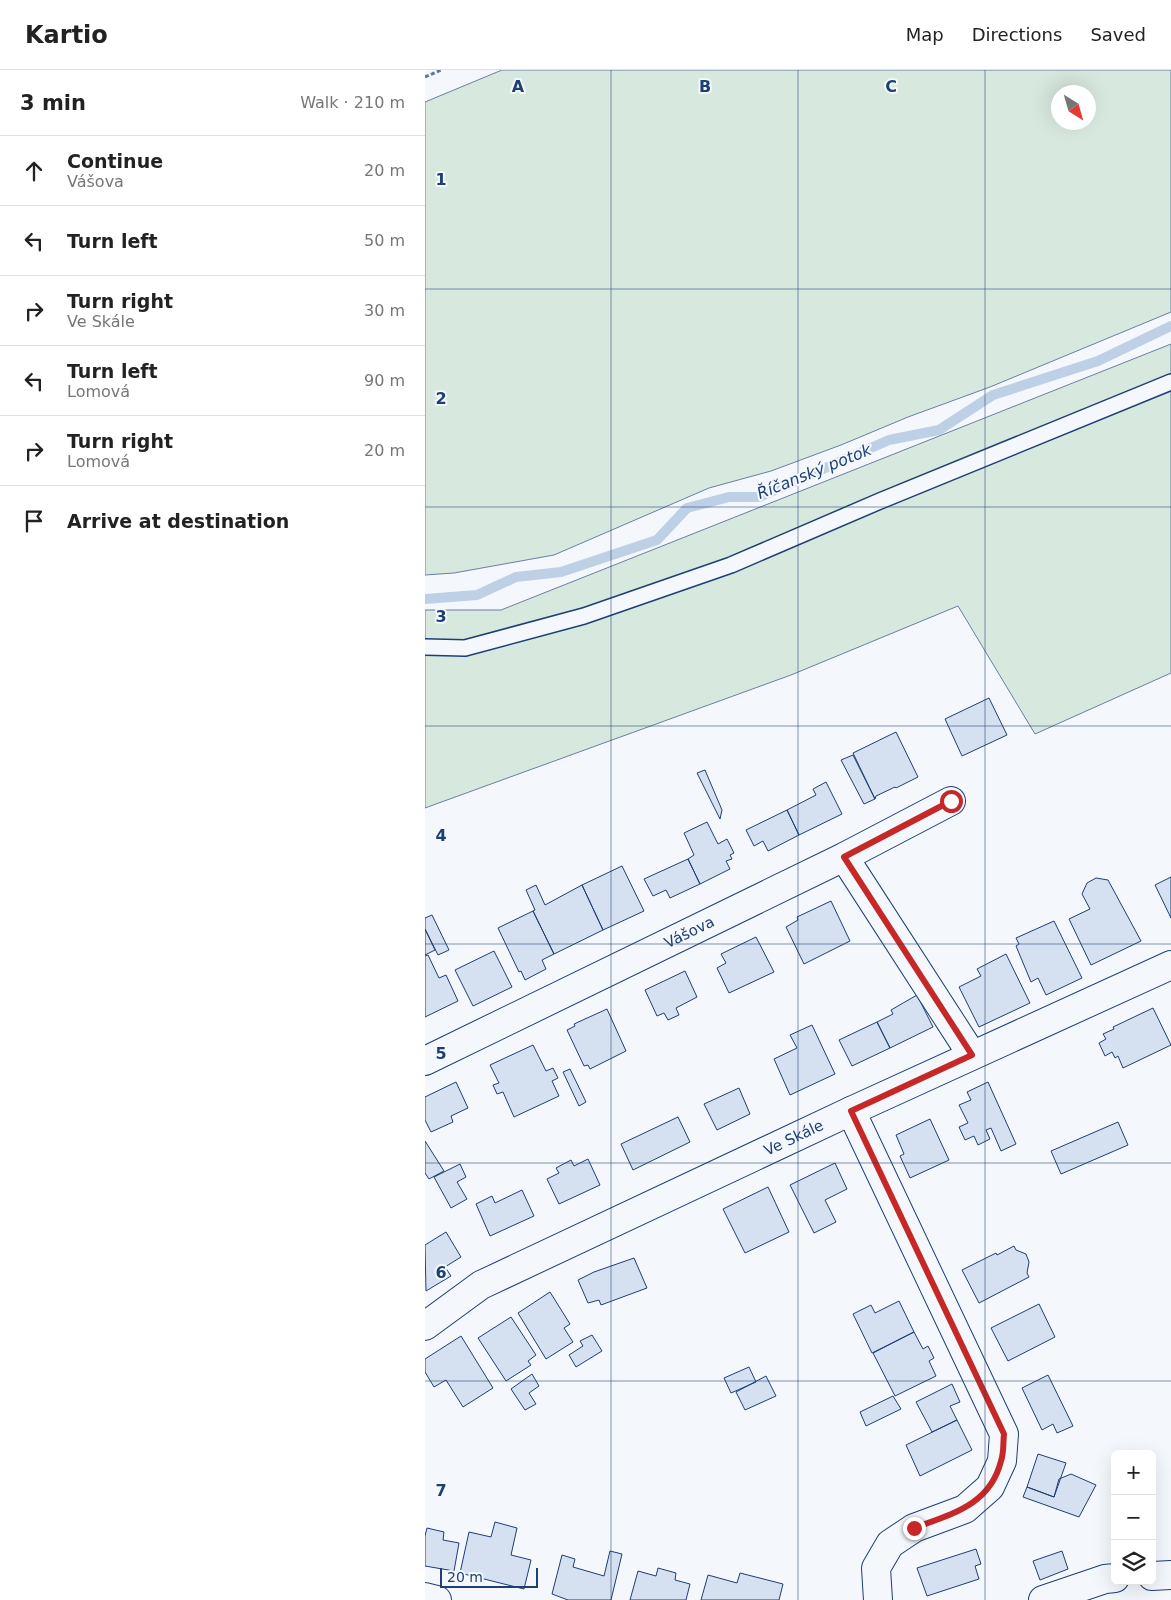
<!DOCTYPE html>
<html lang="en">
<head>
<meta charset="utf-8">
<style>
	:root { --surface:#fff; --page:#f6f6f6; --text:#222; --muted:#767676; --line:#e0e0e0 }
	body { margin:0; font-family:"DejaVu Sans",sans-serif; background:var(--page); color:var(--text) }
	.controls { position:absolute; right:15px; bottom:15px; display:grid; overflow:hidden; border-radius:8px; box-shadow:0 5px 20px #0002 }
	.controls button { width:45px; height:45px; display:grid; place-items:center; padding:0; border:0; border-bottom:1px solid var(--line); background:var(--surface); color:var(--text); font:25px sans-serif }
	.compass { position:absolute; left:626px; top:15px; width:45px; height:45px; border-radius:50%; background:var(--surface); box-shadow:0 5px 20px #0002; rotate:143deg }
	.scale { position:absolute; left:15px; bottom:12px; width:98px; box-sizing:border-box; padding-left:5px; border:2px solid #1d3f73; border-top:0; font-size:14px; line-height:18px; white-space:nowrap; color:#1d3f73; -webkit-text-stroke:4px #f4f7fb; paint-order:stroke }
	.stop { position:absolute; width:15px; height:15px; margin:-11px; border:4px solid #c62828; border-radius:50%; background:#fff }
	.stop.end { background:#c62828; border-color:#fff; box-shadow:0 1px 5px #0008 }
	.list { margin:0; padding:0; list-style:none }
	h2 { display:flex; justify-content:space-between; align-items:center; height:65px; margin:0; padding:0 20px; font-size:21px }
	h2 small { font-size:16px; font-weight:400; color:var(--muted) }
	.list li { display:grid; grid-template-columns:32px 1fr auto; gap:15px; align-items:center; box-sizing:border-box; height:70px; padding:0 20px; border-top:1px solid var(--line) }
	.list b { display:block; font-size:19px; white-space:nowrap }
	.list p { margin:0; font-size:16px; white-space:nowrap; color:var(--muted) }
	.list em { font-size:16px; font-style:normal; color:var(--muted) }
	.icon { flex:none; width:28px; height:28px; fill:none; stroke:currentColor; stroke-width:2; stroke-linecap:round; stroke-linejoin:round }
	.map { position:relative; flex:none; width:746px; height:1530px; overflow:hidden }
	header { display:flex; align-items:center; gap:30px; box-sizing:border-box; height:70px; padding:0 25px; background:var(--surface); border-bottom:1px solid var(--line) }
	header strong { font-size:24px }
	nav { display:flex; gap:28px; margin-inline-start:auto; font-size:18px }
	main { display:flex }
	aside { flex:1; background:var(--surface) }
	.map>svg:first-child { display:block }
	.green { fill:#d7e8df; stroke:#687fa3; fill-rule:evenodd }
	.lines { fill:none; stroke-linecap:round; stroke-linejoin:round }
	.stream { stroke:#bed0e5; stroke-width:10 }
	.building { fill:#d5e0f0; stroke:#1d3f73 }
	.service-casing { stroke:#1d3f73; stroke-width:18 }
	.minor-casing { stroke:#1d3f73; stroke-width:30 }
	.path { stroke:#5e769c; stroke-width:3; stroke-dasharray:4 2.5; stroke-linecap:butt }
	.service { stroke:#f4f7fb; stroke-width:15 }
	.minor { stroke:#f4f7fb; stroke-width:28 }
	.route { stroke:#c62828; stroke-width:6 }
	.grid { fill:none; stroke:#1d3f73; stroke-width:1; stroke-opacity:0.55 }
	.labels { text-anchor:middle; stroke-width:4; stroke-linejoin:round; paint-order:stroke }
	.street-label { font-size:15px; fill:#1d3f73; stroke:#f4f7fb }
	.water-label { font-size:16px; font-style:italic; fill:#1d3f73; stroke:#f4f7fb }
	.grid-label { font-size:16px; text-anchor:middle; font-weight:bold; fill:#1d3f73; stroke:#f4f7fb; stroke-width:4; stroke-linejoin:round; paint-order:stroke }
</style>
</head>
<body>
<header>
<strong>Kartio</strong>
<nav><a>Map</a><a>Directions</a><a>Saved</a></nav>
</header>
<main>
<aside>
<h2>3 min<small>Walk · 210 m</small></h2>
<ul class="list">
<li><svg class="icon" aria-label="ahead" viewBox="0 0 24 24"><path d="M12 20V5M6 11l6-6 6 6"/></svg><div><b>Continue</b><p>Vášova</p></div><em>20 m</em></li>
<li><svg class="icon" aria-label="left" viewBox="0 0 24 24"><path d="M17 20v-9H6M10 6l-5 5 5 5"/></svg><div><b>Turn left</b></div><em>50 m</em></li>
<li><svg class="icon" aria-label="right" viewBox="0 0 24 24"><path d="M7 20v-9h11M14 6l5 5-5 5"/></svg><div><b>Turn right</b><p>Ve Skále</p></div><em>30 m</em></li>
<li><svg class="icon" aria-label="left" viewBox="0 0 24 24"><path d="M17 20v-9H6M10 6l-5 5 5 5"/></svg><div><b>Turn left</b><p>Lomová</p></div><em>90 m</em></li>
<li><svg class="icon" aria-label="right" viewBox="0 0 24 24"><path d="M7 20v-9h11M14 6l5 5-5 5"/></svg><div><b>Turn right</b><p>Lomová</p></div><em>20 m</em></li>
<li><svg class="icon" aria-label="arrive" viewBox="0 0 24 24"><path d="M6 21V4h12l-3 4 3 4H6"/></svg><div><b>Arrive at destination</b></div></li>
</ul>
</aside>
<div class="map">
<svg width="746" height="1530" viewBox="0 0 746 1530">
	<rect width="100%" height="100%" fill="#f4f7fb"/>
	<!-- green -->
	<path class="green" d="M77,0h669v242l-181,75 -82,30 -67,28 -70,26 -62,17 -155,67 -100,18 -29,2v-473zM634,22h30v30h-30z
		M746,274v329l-136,61 -77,-128 -167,69 -366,133v-198h76z"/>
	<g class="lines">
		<!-- stream -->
		<path class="stream" d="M0,529l52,-4 39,-18 45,-5 96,-32 30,-32 42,-11h30l130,-57 50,-10 54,-35 105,-34 73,-35"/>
	</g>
	<!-- building -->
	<path class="building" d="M564,628l18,37 -45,21 -17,-37z
		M471,662l22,45 -22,11 -1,-1 -19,9 -1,3 -22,-46z
		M428,685l22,44 -11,5 -23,-44z
		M280,700l17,40 -2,9 -23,-46z
		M401,712l16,32 -43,21 -12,-25 29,-15 -3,-6z
		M362,740l12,25 -31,16 -5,-10 -9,5 -8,-16z
		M282,752l11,22 9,-5 7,14 -4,2 2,4 -6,2 4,8 -30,15 -12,-25 6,-4 -10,-22z
		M263,789l12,25 -30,14 -4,-8 -13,6 -9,-17z
		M197,796l22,45 -41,19 -21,-45z
		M746,807v41l-16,-33z
		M671,808l12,2 33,61 -50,24 -22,-46 21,-10 -8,-15 5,-11z
		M111,815l9,20 37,-20 21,45 -49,24 -21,-43 2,-1 -9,-20z
		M406,831l19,40 -46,23 -18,-37 12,-7 -1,-3z
		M108,841l21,43 -12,6 4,9 -21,11 -4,-9 -2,1 -21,-44z
		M7,845l17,35 -11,5 -13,-26v-11z
		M629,851l28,57 -36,17 -8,-17 -7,4 -15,-36 3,-2 -3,-6z
		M0,859l10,21 -10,5z
		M331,867l18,35 -45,21 -12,-25 9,-5 -5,-9z
		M69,881l18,36 -39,19 -18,-36z
		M581,884l24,49 -51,24 -20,-40 22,-11 -4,-7z
		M3,885l11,23 7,-3 12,26 -33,16v-61z
		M260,901l12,26 -21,11 3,7 -11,5 -4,-7 -7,3 -12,-26z
		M492,925l16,32 -43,21 -13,-26 16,-8 -2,-4z
		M728,938l18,37 -48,23 -5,-12 -3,2 -3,-6 -7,4 -6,-13 7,-4 -3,-5 11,-5 -1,-2z
		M182,939l19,42 -36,18 -2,-4 -4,1 -17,-36 8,-4 -1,-2z
		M452,952l13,26 -38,18 -13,-26z
		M387,955l23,49 -45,21 -16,-36 23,-11 -7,-13z
		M108,975l13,26 7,-3 5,10 -6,3 7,15 -45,21 -11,-25 -6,2 -4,-9 6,-2 -9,-18z
		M145,999l16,33 -7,4 -16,-34z
		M31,1012l12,26 -17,8 2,6 -22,10 -6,-12v-23z
		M563,1012l28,62 -15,7 -10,-23 -5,2 4,9 -12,6 -4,-9 -9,4 -6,-13 9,-4 -9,-18 12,-5 -4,-8z
		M314,1018l11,26 -33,16 -13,-26z
		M253,1047l12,25 -57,28 -12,-26z
		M505,1049l19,41 -39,18 -10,-22 4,-2 -8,-19z
		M693,1052l10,23 -67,29 -10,-23z
		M0,1071l19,30 -15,8 -4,-6z
		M163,1089l12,26 -41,19 -12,-25 12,-6 -3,-5 15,-8 3,6z
		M410,1093l12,26 -22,11 11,22 -22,11 -24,-48z
		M35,1094l6,13 -9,5 10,17 -16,9 -17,-31z
		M343,1117l21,45 -44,21 -22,-44z
		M97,1120l12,26 -44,20 -14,-32 16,-8 3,7z
		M21,1162l15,25 -16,10 6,9 -25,15 -1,-46z
		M589,1176l2,4 10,4 3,8 -2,11 2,4 -50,26 -17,-33 34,-17 1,2z
		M209,1188l13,30 -46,17 -2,-5 -11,3 -10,-23 16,-8z
		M125,1222l20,32 -6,4 9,14 -27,17 -28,-46z
		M474,1231l15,31 -42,21 -19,-39 18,-9 4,8z
		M614,1234l16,33 -47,24 -17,-33z
		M86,1247l25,38 -8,6 3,4 -25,16 -28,-43z
		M489,1262l9,17 5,-3 6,12 -5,3 7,15 -41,20 -22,-43z
		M167,1265l10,16 -26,16 -7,-12 14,-9 -3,-5z
		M36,1266l32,52 -30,19 -17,-27 -12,7 -9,-15v-13z
		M324,1297l7,15 -25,11 -7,-15z
		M107,1304l7,12 -10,7 7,11 -11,6 -14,-21z
		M623,1305l25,51 -16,7 -4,-9 -11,6 -20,-42z
		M341,1306l10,20 -31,14 -9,-18z
		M527,1314l8,18 -10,4 7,14 -25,12 -16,-30z
		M468,1326l8,13 -35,17 -6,-14z
		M532,1350l15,30 -52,26 -14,-31z
		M613,1384l28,9 -12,34 -27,-10z
		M646,1404l25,11 -17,32 -56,-20 4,-10 27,10 5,-18z
		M70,1452l22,6 -6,27 20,5 -7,29 -64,-16 9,-41 22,5z
		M2,1458l17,4 -1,8 16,3 -5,28 -29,-5v-30z
		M551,1479l5,15 -6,2 4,13 -52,17 -10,-28z
		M185,1481l12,3 -11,46h-43l-16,-6 10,-39 13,4 -2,8 31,9z
		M637,1481l6,18 -28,11 -7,-19z
		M233,1498l18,5 -1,7 15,4 -4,16h-56l8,-29 18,5z
		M315,1503l43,11 -4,16h-78l7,-25 29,8z"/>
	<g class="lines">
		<!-- service casing -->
		<g class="service-casing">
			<path id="service" d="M0,577l40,1 119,-32 147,-51 149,-64 291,-119"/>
		</g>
		<!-- minor casing -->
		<g class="minor-casing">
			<g id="minor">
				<path d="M419,787l128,198"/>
				<path id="s1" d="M0,991l419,-204 107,-56"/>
				<path d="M426,1041l153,323 -2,27 -12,26 -25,22 -51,19 -24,16 -14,24 2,32"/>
				<path id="s2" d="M0,1256l56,-41 370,-174 320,-146"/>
				<path d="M727,1506l19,-1"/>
				<path d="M0,1527l12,3"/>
				<path d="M618,1530l62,-21 10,-1"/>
			</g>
		</g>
		<!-- path -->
		<path class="path" d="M0,7l16,-7"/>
		<!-- service -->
		<use href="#service" class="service"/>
		<!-- minor -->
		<use href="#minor" class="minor"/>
	</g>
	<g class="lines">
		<!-- route -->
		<path class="route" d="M489,1458c38,-14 76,-23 87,-67 3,-8 2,-18 3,-27l-153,-323 121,-56 -128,-198 107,-56"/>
	</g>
	<!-- grid -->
	<path class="grid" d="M186,0v1530M373,0v1530M560,0v1530M0,219h746M0,437h746M0,656h746M0,874h746M0,1093h746M0,1311h746"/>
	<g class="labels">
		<!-- street labels -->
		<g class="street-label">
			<text dy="5" stroke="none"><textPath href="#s1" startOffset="294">Vášova</textPath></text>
			<text dy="5" stroke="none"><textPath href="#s2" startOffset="415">Ve Skále</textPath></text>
		</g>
		<!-- water labels -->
		<g class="water-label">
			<text transform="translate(389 401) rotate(-22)" y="6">Říčanský potok</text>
		</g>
	</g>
	<g class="grid-label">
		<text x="93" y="22">A</text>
		<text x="280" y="22">B</text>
		<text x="466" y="22">C</text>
		<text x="16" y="115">1</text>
		<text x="16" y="334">2</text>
		<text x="16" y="552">3</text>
		<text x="16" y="771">4</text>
		<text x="16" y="989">5</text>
		<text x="16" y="1208">6</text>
		<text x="16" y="1426">7</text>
	</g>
</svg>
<div class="controls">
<button>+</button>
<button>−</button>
<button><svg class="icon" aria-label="layers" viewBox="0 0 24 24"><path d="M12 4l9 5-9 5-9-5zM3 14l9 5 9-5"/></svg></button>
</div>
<svg class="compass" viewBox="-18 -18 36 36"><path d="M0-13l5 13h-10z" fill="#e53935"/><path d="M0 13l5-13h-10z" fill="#767676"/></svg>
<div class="scale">20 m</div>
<div class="stop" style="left:526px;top:731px"></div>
<div class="stop end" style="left:489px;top:1458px"></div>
</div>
</main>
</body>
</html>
